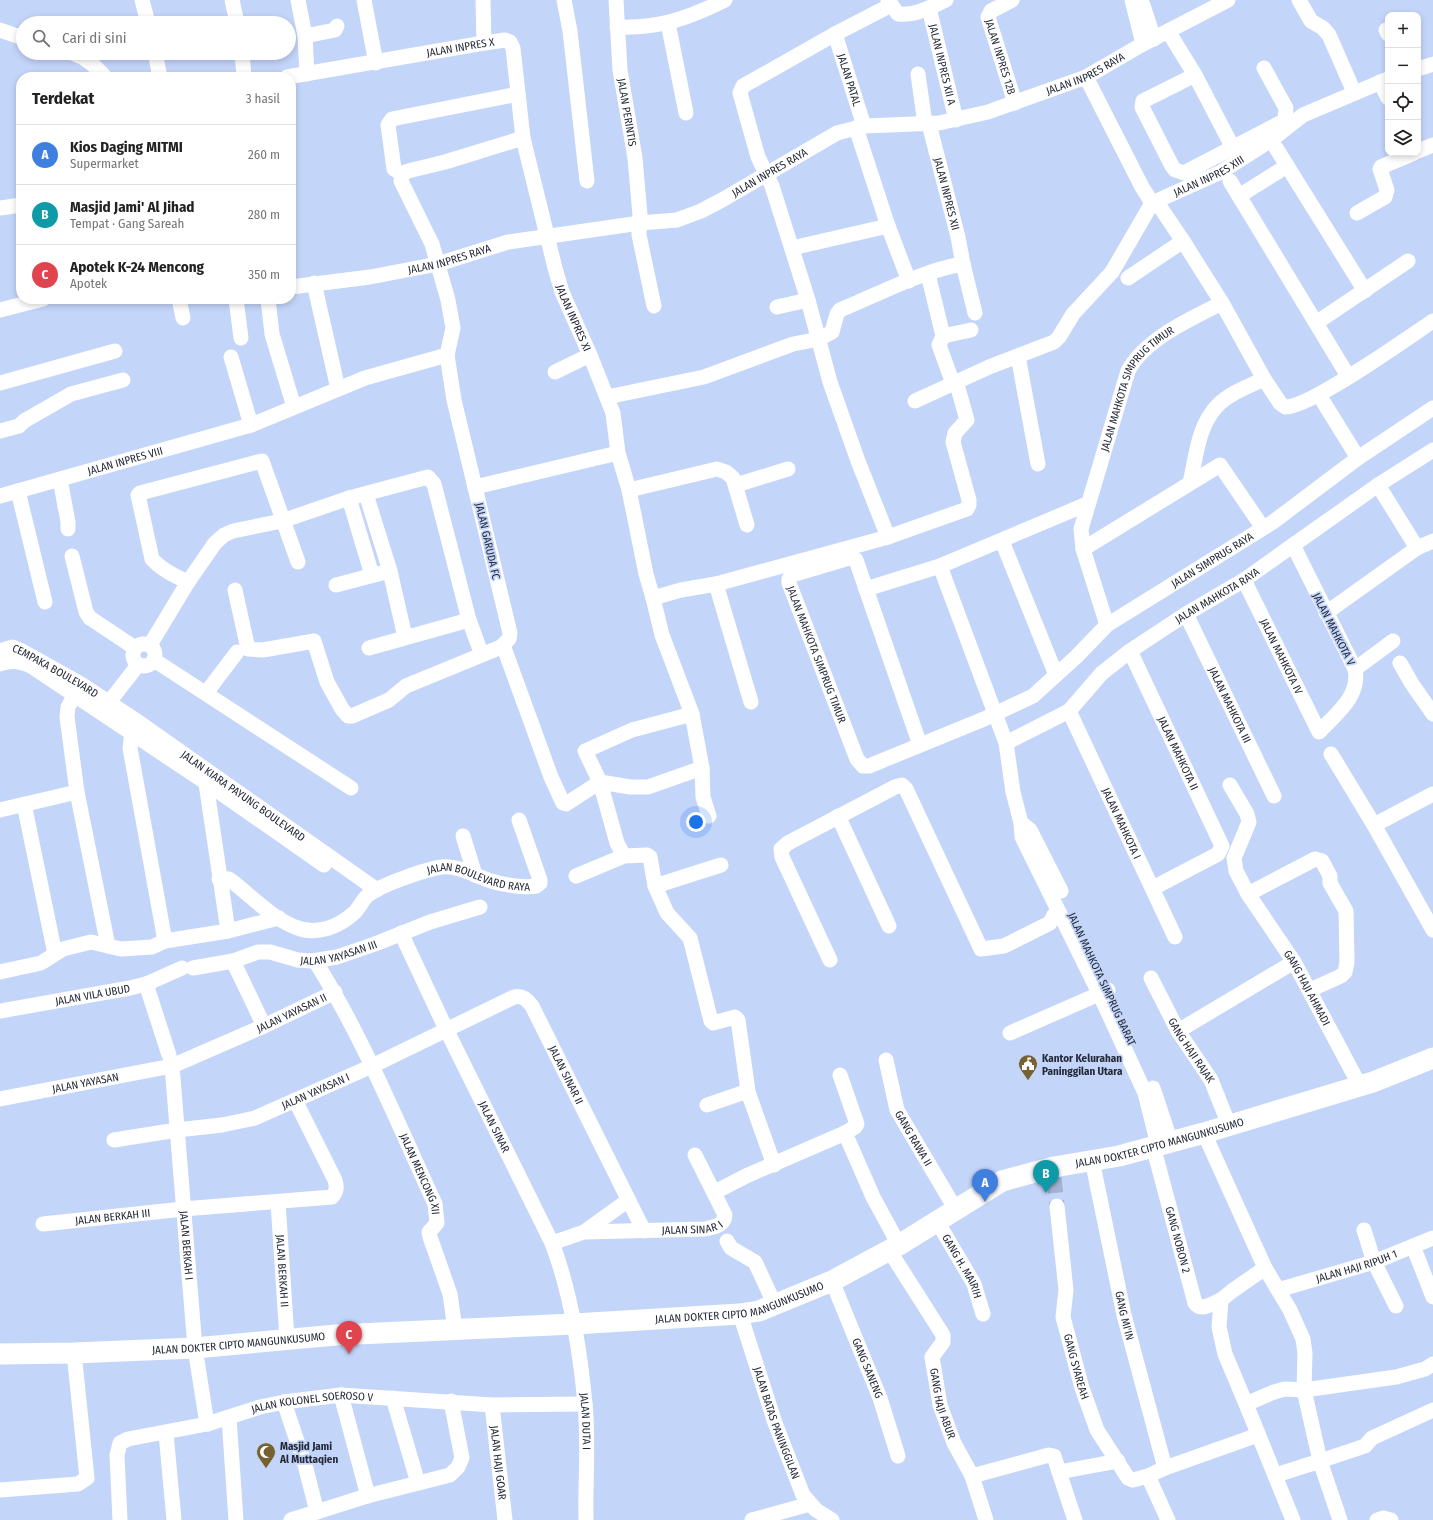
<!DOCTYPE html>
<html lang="id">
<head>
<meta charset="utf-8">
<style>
	:root { --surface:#fff; --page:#f6f6f6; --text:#222; --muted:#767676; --line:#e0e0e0; --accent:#ea580c }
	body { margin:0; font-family:"Fira Sans Condensed",sans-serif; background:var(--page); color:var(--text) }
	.controls { position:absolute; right:12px; top:12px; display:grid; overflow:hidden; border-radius:8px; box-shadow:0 2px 6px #0003 }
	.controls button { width:36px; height:36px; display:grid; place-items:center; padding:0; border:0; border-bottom:1px solid var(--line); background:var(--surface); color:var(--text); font:20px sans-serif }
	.you { position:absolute; left:696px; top:822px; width:14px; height:14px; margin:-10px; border:3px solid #fff; border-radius:50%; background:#1a73e8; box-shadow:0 0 0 6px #1a73e833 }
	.badge { display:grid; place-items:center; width:26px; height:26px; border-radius:50%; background:var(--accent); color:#fff; font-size:13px; font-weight:700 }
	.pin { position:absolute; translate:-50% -33px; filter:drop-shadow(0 1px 2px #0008) }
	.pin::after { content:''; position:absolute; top:21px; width:14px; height:12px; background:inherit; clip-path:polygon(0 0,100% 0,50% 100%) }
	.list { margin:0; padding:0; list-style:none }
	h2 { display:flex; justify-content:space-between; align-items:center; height:52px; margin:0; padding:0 16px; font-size:17px }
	h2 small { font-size:13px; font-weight:400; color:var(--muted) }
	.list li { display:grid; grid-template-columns:26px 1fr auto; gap:12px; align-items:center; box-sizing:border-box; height:60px; padding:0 16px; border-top:1px solid var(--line) }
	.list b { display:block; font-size:15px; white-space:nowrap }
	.list p { margin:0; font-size:13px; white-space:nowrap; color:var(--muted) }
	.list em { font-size:13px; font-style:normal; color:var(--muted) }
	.icon { flex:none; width:22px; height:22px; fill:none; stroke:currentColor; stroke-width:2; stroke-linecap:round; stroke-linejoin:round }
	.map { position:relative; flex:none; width:1433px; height:1520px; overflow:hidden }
	.search { position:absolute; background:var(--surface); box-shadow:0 2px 6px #0003; left:16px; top:16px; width:280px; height:44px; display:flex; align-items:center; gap:10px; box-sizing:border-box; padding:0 14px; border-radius:22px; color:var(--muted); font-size:15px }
	.panel { position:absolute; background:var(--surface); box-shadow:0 2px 6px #0003; left:16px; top:72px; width:280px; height:232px; border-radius:16px }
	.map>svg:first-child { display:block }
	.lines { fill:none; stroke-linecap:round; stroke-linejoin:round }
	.minor-tunnel { stroke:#a4b3d3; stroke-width:15; stroke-dasharray:15 8; stroke-linecap:butt }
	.minor { stroke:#fff; stroke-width:15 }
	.secondary { stroke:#fff; stroke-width:21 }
	.labels { text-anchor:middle; stroke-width:3.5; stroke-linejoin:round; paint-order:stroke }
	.street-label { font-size:11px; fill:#232937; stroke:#c4d5fa }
	.poi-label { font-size:11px; font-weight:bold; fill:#232937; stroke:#c4d5fa; text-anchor:start }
</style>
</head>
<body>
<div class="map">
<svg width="1433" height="1520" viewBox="0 0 1433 1520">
	<rect width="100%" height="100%" fill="#c4d5fa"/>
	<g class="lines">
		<!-- minor-tunnel -->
		<path class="minor-tunnel" d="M1054,1178l3,28"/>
		<!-- minor -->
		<g class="minor">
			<path d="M142,0l6,23"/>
			<path d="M232,0l5,23"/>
			<path d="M298,0l7,36 2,38"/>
			<path d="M364,0l12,63"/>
			<path d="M483,0l1,43"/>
			<path d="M564,0l6,31 17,150"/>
			<path id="s1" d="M616,0l4,70 15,88 5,57 -1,20 15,71"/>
			<path d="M888,0l10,14c17,2 33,-7 48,-14"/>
			<path id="s2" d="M1012,0l-21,11 -3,6 27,86"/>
			<path d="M1132,0l11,44"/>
			<path d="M1299,0l12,21 12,7 6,7 25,57"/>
			<path d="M1143,5l11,34"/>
			<path id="s3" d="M929,8l27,112"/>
			<path d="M668,23l18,90"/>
			<path d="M617,27c41,2 72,-9 108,-27"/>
			<path d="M0,30l23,8"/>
			<path d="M1386,30l2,4"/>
			<path d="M1168,31l27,44 38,73"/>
			<path id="s4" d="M835,34l29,92"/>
			<path d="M305,36l30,-6 2,-4"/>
			<path d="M72,53c15,5 23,13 33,24"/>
			<path d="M155,53l5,24"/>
			<path d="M242,53l2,24"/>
			<path d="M1418,69l15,-5"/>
			<path d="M918,74l7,50"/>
			<path d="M1195,75l-52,26 -1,6 30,59 3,4 9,3 98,-51 3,-3 1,-11 -22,-40"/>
			<path id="s5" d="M287,77l197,-34 21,-3 5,2 3,6 10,90 32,130 7,24 28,63 23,58 5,40 11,37 17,84 7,24 28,-8 35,-6 172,-47 79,-28 2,-4v-5l-16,-58 2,-9 12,-13 -11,-39 -5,-3 -12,-33 4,-9 -15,-62"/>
			<path d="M1086,77l56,110 10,16 8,4 23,34 39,62 42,76 16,24 5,4c25,1 121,-68 148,-86"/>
			<path d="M1380,82l8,16"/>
			<path id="s6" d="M929,124l29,113 5,27 12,49"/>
			<path d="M856,128l32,98 21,55"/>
			<path d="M1276,148l89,143"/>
			<path d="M1418,151l15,-6"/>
			<path d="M402,174l-8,-5 -6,-44 4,-6 126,-25"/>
			<path d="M402,174l6,-3 37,-9 78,-24"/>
			<path d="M1230,181l118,195"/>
			<path d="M1239,196l48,-30"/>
			<path id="s7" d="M1152,203l69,-31 50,-32 32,-25 85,-36"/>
			<path d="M0,208l21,-3"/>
			<path d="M1357,213l28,-16 2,-7 -7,-21 1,-2 33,-14"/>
			<path d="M792,248l96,-22"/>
			<path d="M1128,278l55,-37"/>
			<path d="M314,283l24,106"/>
			<path id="s8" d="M291,287l79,-10 68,-13 70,-22 132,-19 37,-3 24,-9 21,-11 115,-67 27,-7 75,-3 49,-11 98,-35 57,-33 85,-44"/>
			<path d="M179,299l4,19"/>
			<path d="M236,299l5,39"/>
			<path d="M268,299l4,35 22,73"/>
			<path d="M808,300l22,82 28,79 30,76"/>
			<path d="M777,307l31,-7 -36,-114 -14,-29 -18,-64 3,-7 92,-52 56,-29"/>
			<path d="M0,310l43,-11"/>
			<path d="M1316,323l92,-62"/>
			<path d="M943,336l28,-6"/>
			<path d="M1018,356l20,108"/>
			<path d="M231,357l20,68"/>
			<path d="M555,372l35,-17"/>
			<path d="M0,383l115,-32"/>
			<path d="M1319,395l39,63"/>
			<path d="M607,397l97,-20 89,-33 26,-5 13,-7 5,-18 3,-4c39,-16 81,-39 123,-46"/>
			<path d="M915,401l74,-34 65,-25 5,-5 14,-23 39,-42 40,-69"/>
			<path d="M0,431l19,-5 5,-5 47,-27 52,-14"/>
			<path d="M60,479l8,43v7"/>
			<path d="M1190,483c6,-26 8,-58 28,-78 12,-12 31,-19 46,-26"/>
			<path d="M736,485l52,-16"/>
			<path d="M1378,485l39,63"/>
			<path d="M475,487l143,-34"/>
			<path d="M629,490l88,-21 9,3 7,6 14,47"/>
			<path d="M18,491l27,111"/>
			<path d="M366,494l24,77 15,66"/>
			<path id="s9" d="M0,496l251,-71 114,-47 82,-23"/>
			<path d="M349,498l23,77"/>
			<path d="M1002,541l54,134"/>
			<path d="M1083,549l137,-84 43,63"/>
			<path d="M72,556l14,56 4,6 45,30"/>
			<path d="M940,566l66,177 7,49 8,31 1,14 78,158 45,98 13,52"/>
			<path id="s10" d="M1244,580l75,152c16,-17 42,-36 36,-63l-62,-124"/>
			<path d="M188,582c-13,-6 -26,-12 -36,-23l-14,-64 2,-2 122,-32 36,101"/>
			<path d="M716,584l35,118"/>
			<path d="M336,585l46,-12"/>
			<path d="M866,589l74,-23 147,-62"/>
			<path d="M235,590l13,59 15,1 51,-9 13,41 15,27 6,7h4l37,-16 17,-14 95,-39 8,-8 1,-6 -56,-233 -7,-45 6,-27 -5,-28 -16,-56 -31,-63 1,-7"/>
			<path d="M653,598l9,37 30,79 10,54 1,29 6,19"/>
			<path d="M1326,613l91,-65 16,-7"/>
			<path id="s11" d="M1186,614l88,182"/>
			<path d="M469,620l10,27"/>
			<path id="s12" d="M1107,625l-24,-76 -2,-20 47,-158c17,-32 62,-52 94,-68"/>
			<circle cx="144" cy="655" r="11"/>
			<path d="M150,645l38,-63 27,-39 9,-8 9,-4 49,-10 67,-23 79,-21 6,7 35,136 -100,28"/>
			<path d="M503,645l48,132 12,26 3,1 34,-22 30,5h18l54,-19"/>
			<path id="s13" d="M0,651l12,-4 10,4 59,33 53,35 243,171"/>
			<path id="s14" d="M1130,651l92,195 -4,8 -65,34"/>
			<path d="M154,660l197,128"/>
			<path d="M1400,663l12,21 21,30"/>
			<path d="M0,664c12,-4 19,-3 31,2l174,116 119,83"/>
			<path d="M1355,669l38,-28"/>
			<path d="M79,687l-11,20 -1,10 10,75 31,154"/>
			<path d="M206,693l31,-41"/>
			<path d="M103,710l35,-45"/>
			<path id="s15" d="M1069,711l106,226"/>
			<path d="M133,725l-3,23 35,193 63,-10 51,-13"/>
			<path id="s16" d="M1006,743l63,-32 33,-38 28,-22 56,-37 58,-34 134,-95 55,-35"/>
			<path id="s17" d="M920,745l-64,-185 -7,-2 -57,17 -3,4v4l68,176 6,7h6l115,-47 49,-23 43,-39 31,-32 166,-103 85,-64 75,-50"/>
			<path d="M1331,754l43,71 59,105"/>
			<path d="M205,777l23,154"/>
			<path id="s18" d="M1230,785l17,29 2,8 -15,36 2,13 12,23 46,68 66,124"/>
			<path d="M24,804l31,150"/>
			<path d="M0,810l77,-18"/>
			<path d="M838,816l51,110"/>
			<path d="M1021,823l9,7 31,61"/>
			<path d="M1374,825l59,-31"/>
			<path d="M463,836l12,39"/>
			<path d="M624,856l-7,-13 -17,-61 -15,-31 47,-21 60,-16"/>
			<path d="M576,876l48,-20 23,-1 3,2 5,29 12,27 23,25 21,83 2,2 22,-6 3,3 10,71 -41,14"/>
			<path id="s19" d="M219,879h10l4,3c19,15 39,36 62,45 21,9 44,0 60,-15 5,-5 8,-13 13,-17 13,-10 58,-26 74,-28 16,-2 34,9 49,14 13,4 32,7 45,5l4,-3v-3l-21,-60"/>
			<path d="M655,886l66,-21"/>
			<path d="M1248,894l67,-35 7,2 8,15v7l16,28 1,51 -2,10 -4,4 -31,14"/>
			<path id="s20" d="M401,933l45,96 106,214c19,50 28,107 33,161 4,38 0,77 1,116"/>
			<path d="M830,960l-48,-103 -1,-8 7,-6 107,-56 7,-2 4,4 75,160 23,-3 46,-23 4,-8"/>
			<path d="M233,961l31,65"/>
			<path id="s21" d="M315,961c48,76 82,161 120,243l2,19 -8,9 1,5 20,57 5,35"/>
			<path id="s22" d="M193,968l40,-7 25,-9h12l28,8 14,1 25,-4 38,-13 55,-22 50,-15"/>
			<path d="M0,972l41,-9 22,-14 28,-7 30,7 31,-2 13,-6"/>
			<path id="s23" d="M1151,978l27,53 33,49 18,45"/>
			<path d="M146,984l23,71"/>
			<path id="s24" d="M0,1011l130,-23 16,-4 36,-16"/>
			<path d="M1178,1031l116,-69"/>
			<path d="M1010,1033l98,-43"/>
			<path id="s25" d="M886,1060l11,50 59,100"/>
			<path id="s26" d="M172,1066l23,282 12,76"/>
			<path d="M840,1075l17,49 -2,3 -10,6 28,64 26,48"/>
			<path d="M1153,1088l18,54"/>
			<path d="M748,1092l26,73"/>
			<path id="s27" d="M0,1099l172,-33 92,-40 71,-34"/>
			<path d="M1204,1133l61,135 25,42 13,29 2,14 -1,37 16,71 -44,14"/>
			<path id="s28" d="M114,1140l63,-10 45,-5 33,-7 117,-52 142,-69c9,-2 13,3 18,9l112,225"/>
			<path id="s29" d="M1153,1146l42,157c6,9 18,0 26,-3"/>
			<path id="s30" d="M1092,1160l32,155 41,153"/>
			<path d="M715,1192l31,-16 99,-43"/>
			<path id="s31" d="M278,1202l9,137"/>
			<path id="s32" d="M1057,1206l9,84 -3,27 19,71 15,42 31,48 5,2 15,-4 17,-8 93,-33"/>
			<path id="s33" d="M937,1221l37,63 9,30"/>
			<path id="s34" d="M43,1224l140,-15 149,-12c5,-6 5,-10 3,-17l-40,-80"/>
			<path d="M1364,1230l10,32 22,44"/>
			<path d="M584,1232l43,-31"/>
			<path d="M727,1241l4,7 24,14 20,43"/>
			<path id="s35" d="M552,1243l32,-11 121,-3c9,-2 19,-3 20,-14l-30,-60"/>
			<path d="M1413,1246l20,51"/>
			<path id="s36" d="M889,1250l54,85v7l-11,15 8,48 14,38 18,33 14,44"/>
			<path id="s37" d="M832,1281l48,117 18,58"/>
			<path id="s38" d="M1278,1290l96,-28 59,-24"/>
			<path id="s39" d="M740,1314l35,109 28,72 13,15 16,10"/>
			<path d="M341,1395l27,101"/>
			<path d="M393,1398l25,85"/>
			<path d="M284,1402l21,63 12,47"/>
			<path d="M1246,1404l-21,-50 -6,-27 2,-27 11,-9 33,-23"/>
			<path id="s40" d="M492,1405l13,115"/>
			<path d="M229,1418l7,102"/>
			<path d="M166,1433l8,87"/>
			<path d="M1059,1472l16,48"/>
			<path d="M972,1476l77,-21 5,1 5,16 59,-11"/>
			<path d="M1148,1476l20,44"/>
			<path d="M0,1490l78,-6 9,-6 -13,-125"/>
			<path id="s41" d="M120,1520l-3,-65 3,-12 8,-4 79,-15 53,-17 24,-5 57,-7 151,10 93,-1"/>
			<path d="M291,1520l76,-24 83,-21 8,-8 4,-9 -11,-57"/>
			<path d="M752,1520l58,-16"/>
			<path d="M1293,1520l-47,-116 28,-12 11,-3 19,1 92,-13 29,-8 8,-5"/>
			<path d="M1340,1520l-20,-59 45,-15 7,-8 61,-28"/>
			<path d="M1377,1520l6,-2 8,2"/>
		</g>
		<!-- secondary -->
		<path class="secondary" id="s42" d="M0,1354l74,-1 121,-5 141,-13 238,-11 166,-10 19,-3 73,-30 67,-36 103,-64 52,-14 65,-11 85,-23 169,-51 60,-24"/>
	</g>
	<!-- icons -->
	<defs>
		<g id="civic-pin" transform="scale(1)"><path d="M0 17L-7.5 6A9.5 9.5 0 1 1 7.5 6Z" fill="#776131" stroke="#c4d5fa"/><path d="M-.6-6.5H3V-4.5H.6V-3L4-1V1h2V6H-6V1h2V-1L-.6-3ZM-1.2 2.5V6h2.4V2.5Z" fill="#fff"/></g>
		<g id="mosque-pin" transform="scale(1)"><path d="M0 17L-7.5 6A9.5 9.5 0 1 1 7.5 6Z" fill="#776131" stroke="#c4d5fa"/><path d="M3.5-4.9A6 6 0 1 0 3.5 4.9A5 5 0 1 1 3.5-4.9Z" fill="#fff"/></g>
	</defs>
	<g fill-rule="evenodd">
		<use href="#civic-pin" x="1028" y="1064"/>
		<use href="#mosque-pin" x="266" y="1452"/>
	</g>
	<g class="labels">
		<!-- street labels -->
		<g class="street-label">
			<text dy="4" stroke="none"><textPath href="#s5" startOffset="176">JALAN INPRES X</textPath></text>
			<text dy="4" stroke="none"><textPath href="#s2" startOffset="72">JALAN INPRES 12B</textPath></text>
			<text dy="4" stroke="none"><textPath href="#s3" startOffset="58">JALAN INPRES XII A</textPath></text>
			<text dy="4" stroke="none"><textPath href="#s8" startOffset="833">JALAN INPRES RAYA</textPath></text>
			<text dy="4" stroke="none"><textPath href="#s4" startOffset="48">JALAN PATAL</textPath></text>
			<text dy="4" stroke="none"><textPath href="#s1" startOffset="113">JALAN PERINTIS</textPath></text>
			<text dy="4" stroke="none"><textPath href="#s8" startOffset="497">JALAN INPRES RAYA</textPath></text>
			<text dy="4" stroke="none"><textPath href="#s7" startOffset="63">JALAN INPRES XIII</textPath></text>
			<text dy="4" stroke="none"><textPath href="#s6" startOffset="72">JALAN INPRES XII</textPath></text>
			<text dy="4" stroke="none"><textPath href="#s8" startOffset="161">JALAN INPRES RAYA</textPath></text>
			<text dy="4" stroke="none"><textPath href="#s5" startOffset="511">JALAN INPRES XI</textPath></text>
			<text dy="4" stroke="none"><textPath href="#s12" startOffset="254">JALAN MAHKOTA SIMPRUG TIMUR</textPath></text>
			<text dy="4" stroke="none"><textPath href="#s9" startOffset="130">JALAN INPRES VIII</textPath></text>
			<text transform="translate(488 541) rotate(77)" y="4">JALAN GARUDA FC</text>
			<text dy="4" stroke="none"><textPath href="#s17" startOffset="880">JALAN SIMPRUG RAYA</textPath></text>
			<text dy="4" stroke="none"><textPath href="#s16" startOffset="260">JALAN MAHKOTA RAYA</textPath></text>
			<text transform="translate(1334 629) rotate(63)" y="4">JALAN MAHKOTA V</text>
			<text dy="4" stroke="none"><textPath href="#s17" startOffset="348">JALAN MAHKOTA SIMPRUG TIMUR</textPath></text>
			<text dy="4" stroke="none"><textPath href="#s10" startOffset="85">JALAN MAHKOTA IV</textPath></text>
			<text dy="4" stroke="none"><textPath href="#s13" startOffset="62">CEMPAKA BOULEVARD</textPath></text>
			<text dy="4" stroke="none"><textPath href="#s11" startOffset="101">JALAN MAHKOTA III</textPath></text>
			<text dy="4" stroke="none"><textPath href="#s14" startOffset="113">JALAN MAHKOTA II</textPath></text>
			<text dy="4" stroke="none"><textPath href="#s13" startOffset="288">JALAN KIARA PAYUNG BOULEVARD</textPath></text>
			<text dy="4" stroke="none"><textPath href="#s15" startOffset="124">JALAN MAHKOTA I</textPath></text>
			<text dy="4" stroke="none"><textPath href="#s19" startOffset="296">JALAN BOULEVARD RAYA</textPath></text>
			<text dy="4" stroke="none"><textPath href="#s22" startOffset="150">JALAN YAYASAN III</textPath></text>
			<text transform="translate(1102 979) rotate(65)" y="4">JALAN MAHKOTA SIMPRUG BARAT</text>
			<text dy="4" stroke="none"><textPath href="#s18" startOffset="231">GANG HAJI AHMADI</textPath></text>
			<text dy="4" stroke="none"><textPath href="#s24" startOffset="94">JALAN VILA UBUD</textPath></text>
			<text dy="4" stroke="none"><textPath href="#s27" startOffset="306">JALAN YAYASAN II</textPath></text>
			<text dy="4" stroke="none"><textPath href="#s23" startOffset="83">GANG HAJI RAJAK</textPath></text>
			<text dy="4" stroke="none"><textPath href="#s28" startOffset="527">JALAN SINAR II</textPath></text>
			<text dy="4" stroke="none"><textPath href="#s27" startOffset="87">JALAN YAYASAN</textPath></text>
			<text dy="4" stroke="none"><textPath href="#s28" startOffset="209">JALAN YAYASAN I</textPath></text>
			<text dy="4" stroke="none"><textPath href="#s20" startOffset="215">JALAN SINAR</textPath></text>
			<text dy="4" stroke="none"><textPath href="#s25" startOffset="84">GANG RAWA II</textPath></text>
			<text dy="4" stroke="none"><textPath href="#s42" startOffset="1199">JALAN DOKTER CIPTO MANGUNKUSUMO</textPath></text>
			<text dy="4" stroke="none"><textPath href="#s21" startOffset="238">JALAN MENCONG XII</textPath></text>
			<text dy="4" stroke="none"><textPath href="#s34" startOffset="70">JALAN BERKAH III</textPath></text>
			<text dy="4" stroke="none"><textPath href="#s35" startOffset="142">JALAN SINAR I</textPath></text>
			<text dy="4" stroke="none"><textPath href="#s29" startOffset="97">GANG NOBON 2</textPath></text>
			<text dy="4" stroke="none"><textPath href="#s26" startOffset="180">JALAN BERKAH I</textPath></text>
			<text dy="4" stroke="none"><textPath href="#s38" startOffset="82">JALAN HAJI RIPUH 1</textPath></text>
			<text dy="4" stroke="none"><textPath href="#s33" startOffset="52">GANG H. MAIRIH</textPath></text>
			<text dy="4" stroke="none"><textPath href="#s31" startOffset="69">JALAN BERKAH II</textPath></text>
			<text dy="4" stroke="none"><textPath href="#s42" startOffset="743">JALAN DOKTER CIPTO MANGUNKUSUMO</textPath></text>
			<text dy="4" stroke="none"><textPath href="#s30" startOffset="159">GANG MI'IN</textPath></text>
			<text dy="4" stroke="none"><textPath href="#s42" startOffset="239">JALAN DOKTER CIPTO MANGUNKUSUMO</textPath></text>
			<text dy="4" stroke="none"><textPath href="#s32" startOffset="163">GANG SYAREAH</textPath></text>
			<text dy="4" stroke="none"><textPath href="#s37" startOffset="94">GANG SANENG</textPath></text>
			<text dy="4" stroke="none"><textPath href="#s36" startOffset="174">GANG HAJI ABUR</textPath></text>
			<text dy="4" stroke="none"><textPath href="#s41" startOffset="275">JALAN KOLONEL SOEROSO V</textPath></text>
			<text dy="4" stroke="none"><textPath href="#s20" startOffset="527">JALAN DUTA I</textPath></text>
			<text dy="4" stroke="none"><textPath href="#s39" startOffset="115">JALAN BATAS PANINGGILAN</textPath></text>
			<text dy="4" stroke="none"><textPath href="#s40" startOffset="58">JALAN HAJI GOAR</textPath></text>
		</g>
		<!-- poi labels -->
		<g class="poi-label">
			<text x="1042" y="1062">Kantor Kelurahan<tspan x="1042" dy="13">Paninggilan Utara</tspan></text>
			<text x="280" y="1450">Masjid Jami<tspan x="280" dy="13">Al Muttaqien</tspan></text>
		</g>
	</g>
</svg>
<div class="controls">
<button>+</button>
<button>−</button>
<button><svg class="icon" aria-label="locate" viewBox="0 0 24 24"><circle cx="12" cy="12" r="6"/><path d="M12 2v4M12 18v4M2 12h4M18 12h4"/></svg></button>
<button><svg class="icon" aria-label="layers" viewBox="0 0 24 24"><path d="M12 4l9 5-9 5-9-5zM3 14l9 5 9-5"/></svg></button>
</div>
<div class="you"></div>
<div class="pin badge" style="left:985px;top:1202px;background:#3f7fe0">A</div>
<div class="pin badge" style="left:1046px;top:1193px;background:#0f9aa8">B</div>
<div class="pin badge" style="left:349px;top:1354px;background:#e0444e">C</div>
<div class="search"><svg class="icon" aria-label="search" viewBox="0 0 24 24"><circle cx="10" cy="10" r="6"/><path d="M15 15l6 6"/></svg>Cari di sini</div>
<section class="panel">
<h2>Terdekat<small>3 hasil</small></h2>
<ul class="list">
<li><span class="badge" style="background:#3f7fe0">A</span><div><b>Kios Daging MITMI</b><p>Supermarket</p></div><em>260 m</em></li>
<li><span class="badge" style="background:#0f9aa8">B</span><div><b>Masjid Jami' Al Jihad</b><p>Tempat · Gang Sareah</p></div><em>280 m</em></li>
<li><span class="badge" style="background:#e0444e">C</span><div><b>Apotek K-24 Mencong</b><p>Apotek</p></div><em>350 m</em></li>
</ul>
</section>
</div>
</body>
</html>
